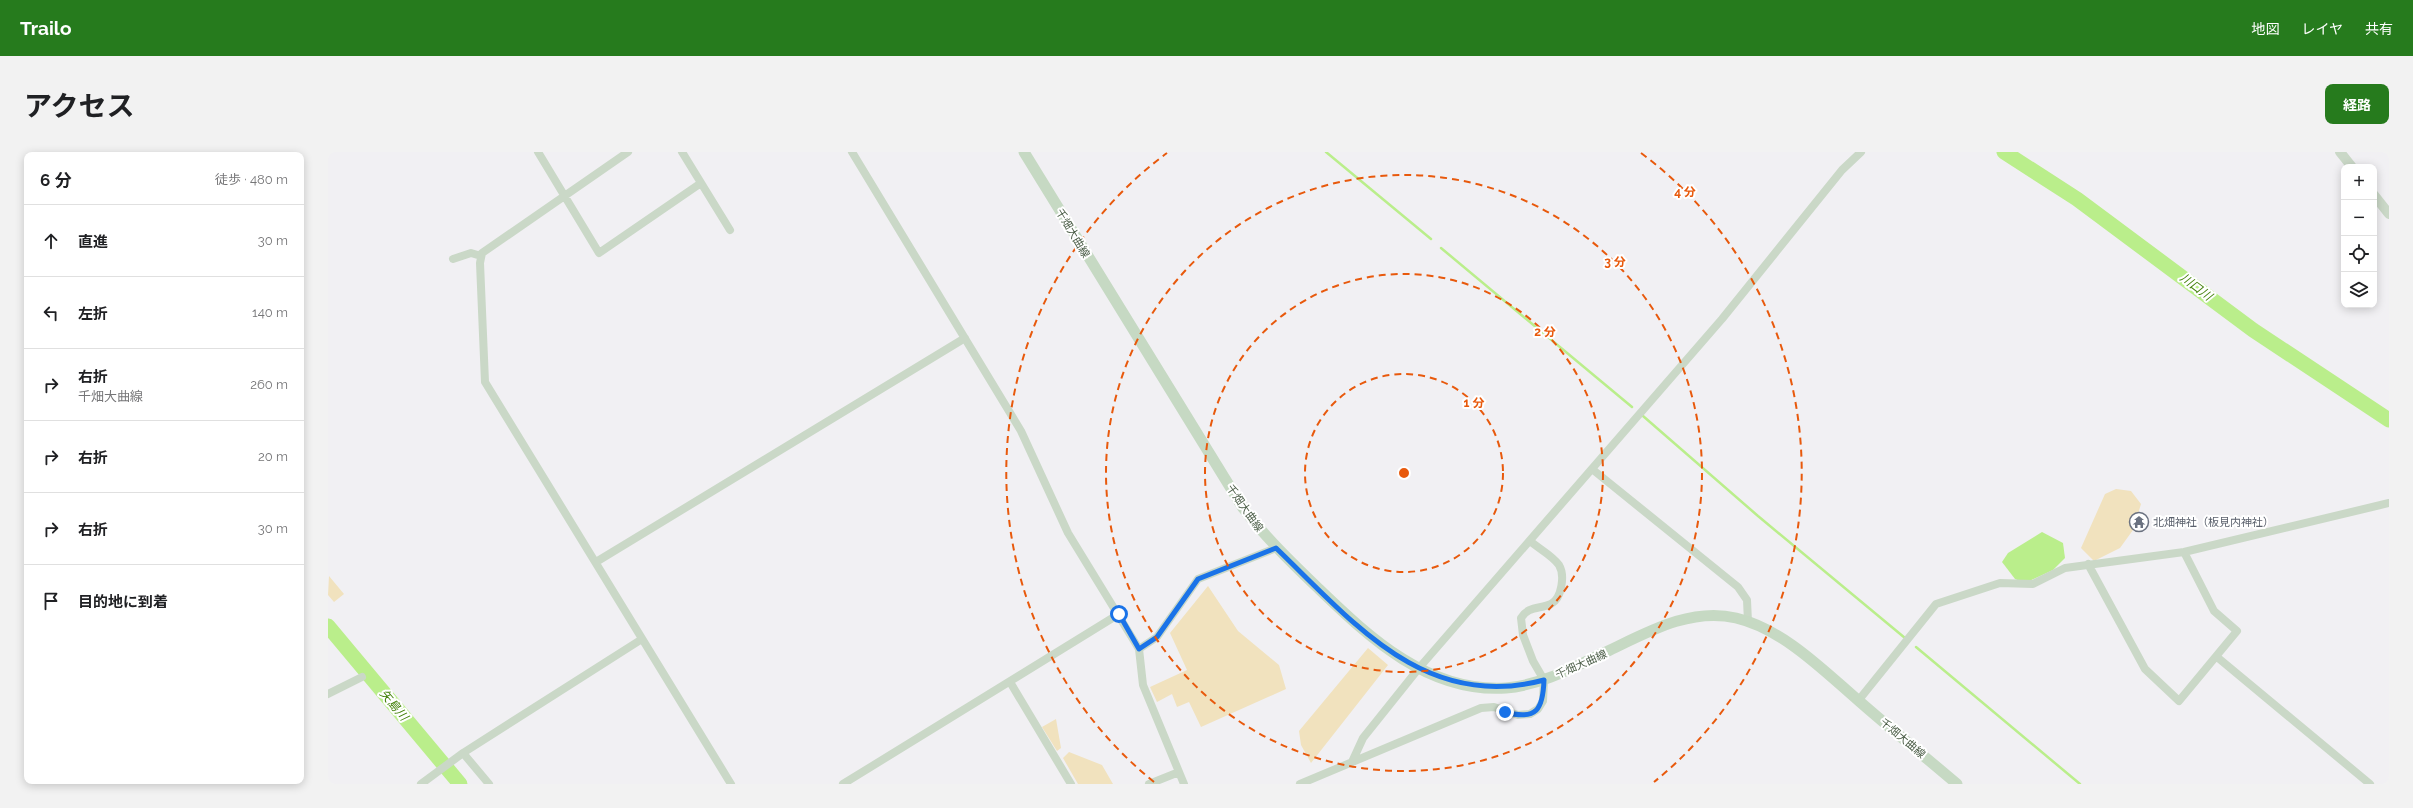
<!DOCTYPE html>
<html lang="ja">
<head>
<meta charset="utf-8">
<style>
	:root { --surface:#fff; --page:#f2f2f2; --text:#202124; --muted:#757577; --line:#e0e0e0; --accent:#267b1d }
	body { margin:0; font-family:Raleway,"Noto Sans JP",sans-serif; background:var(--page); color:var(--text) }
	.controls { position:absolute; right:12px; top:12px; display:grid; overflow:hidden; border-radius:8px; box-shadow:0 2px 10px #0003 }
	.controls button { width:36px; height:36px; display:grid; place-items:center; padding:0; border:0; border-bottom:1px solid var(--line); background:var(--surface); color:var(--text); font:20px sans-serif }
	.stop { position:absolute; width:12px; height:12px; margin:-9px; border:3px solid #1a73e8; border-radius:50%; background:#fff }
	.stop.end { background:#1a73e8; border-color:#fff; box-shadow:0 1px 4px #0008 }
	.list { margin:0; padding:0; list-style:none }
	h2 { display:flex; justify-content:space-between; align-items:center; height:52px; margin:0; padding:0 16px; font-size:17px }
	h2 small { font-size:13px; font-weight:400; color:var(--muted) }
	.list li { display:grid; grid-template-columns:26px 1fr auto; gap:12px; align-items:center; box-sizing:border-box; height:72px; padding:0 16px; border-top:1px solid var(--line) }
	.list b { display:block; font-size:15px; white-space:nowrap }
	.list p { margin:0; font-size:13px; white-space:nowrap; color:var(--muted) }
	.list em { font-size:13px; font-style:normal; color:var(--muted) }
	.icon { flex:none; width:22px; height:22px; fill:none; stroke:currentColor; stroke-width:2; stroke-linecap:round; stroke-linejoin:round }
	.map { position:relative; flex:none; width:2061px; height:632px; overflow:hidden; border-radius:8px }
	header { display:flex; align-items:center; gap:24px; box-sizing:border-box; height:56px; padding:0 20px; background:var(--accent); color:#fff }
	header strong { font-size:19px }
	nav { display:flex; gap:22px; margin-inline-start:auto; font-size:14px }
	.intro { display:flex; align-items:center; justify-content:space-between; box-sizing:border-box; height:96px; padding:0 24px }
	h1 { margin:0; font-size:28px }
	.button { padding:10px 18px; border-radius:8px; background:var(--accent); color:#fff; font-size:14px; font-weight:700 }
	main { display:flex; gap:24px; padding:0 24px }
	aside { flex:1; background:var(--surface); border-radius:8px; box-shadow:0 2px 10px #0003 }
	.map>svg:first-child { display:block }
	.green { fill:#f1e2be }
	.water { fill:#baee8b }
	.lines { fill:none; stroke-linecap:round; stroke-linejoin:round }
	.stream { stroke:#baee8b; stroke-width:2.5 }
	.river { stroke:#baee8b; stroke-width:15 }
	.minor { stroke:#cad8c7; stroke-width:8 }
	.tertiary { stroke:#cad8c7; stroke-width:10 }
	.secondary { stroke:#c6d9c3; stroke-width:11 }
	.route { stroke:#1a73e8; stroke-width:5 }
	.ring { fill:none; stroke:#e8590c; stroke-width:2; stroke-dasharray:7 5 }
	.labels { text-anchor:middle; stroke-width:4; stroke-linejoin:round; paint-order:stroke }
	.street-label { font-size:11px; fill:#4c5e48; stroke:#fff }
	.worship-label { font-size:11px; fill:#5b616d; stroke:#fff; text-anchor:start }
	.water-label { font-size:12px; font-style:italic; fill:#43800b; stroke:#fff }
	.centre { fill:#e8590c; stroke:#fff; stroke-width:2 }
	.ring-label { font-size:12px; text-anchor:middle; font-weight:bold; fill:#e8590c; stroke:#fff; stroke-width:4; stroke-linejoin:round; paint-order:stroke }
</style>
</head>
<body>
<header>
<strong>Trailo</strong>
<nav><a>地図</a><a>レイヤ</a><a>共有</a></nav>
</header>
<div class="intro"><h1>アクセス</h1><a class="button">経路</a></div>
<main>
<aside>
<h2>6 分<small>徒歩 · 480 m</small></h2>
<ul class="list">
<li><svg class="icon" aria-label="ahead" viewBox="0 0 24 24"><path d="M12 20V5M6 11l6-6 6 6"/></svg><div><b>直進</b></div><em>30 m</em></li>
<li><svg class="icon" aria-label="left" viewBox="0 0 24 24"><path d="M17 20v-9H6M10 6l-5 5 5 5"/></svg><div><b>左折</b></div><em>140 m</em></li>
<li><svg class="icon" aria-label="right" viewBox="0 0 24 24"><path d="M7 20v-9h11M14 6l5 5-5 5"/></svg><div><b>右折</b><p>千畑大曲線</p></div><em>260 m</em></li>
<li><svg class="icon" aria-label="right" viewBox="0 0 24 24"><path d="M7 20v-9h11M14 6l5 5-5 5"/></svg><div><b>右折</b></div><em>20 m</em></li>
<li><svg class="icon" aria-label="right" viewBox="0 0 24 24"><path d="M7 20v-9h11M14 6l5 5-5 5"/></svg><div><b>右折</b></div><em>30 m</em></li>
<li><svg class="icon" aria-label="arrive" viewBox="0 0 24 24"><path d="M6 21V4h12l-3 4 3 4H6"/></svg><div><b>目的地に到着</b></div></li>
</ul>
</aside>
<div class="map">
<svg width="2061" height="632" viewBox="0 0 2061 632">
	<rect width="100%" height="100%" fill="#f1f0f3"/>
	<!-- green -->
	<path class="green" d="M1788,337l15,2 10,13 -8,26 -13,18 -26,13 -13,-13 24,-54z
		M1,424l15,18 -10,8 -6,-7z
		M880,434l30,45 41,34 7,24 -85,38 -12,-25 -12,5 -5,-13 -15,8 -7,-15 37,-17 -17,-37z
		M1040,496l20,17 -77,98 -10,-18 -2,-14z
		M728,567l5,29 -4,3 -15,-24z
		M741,600l33,13 11,19h-35l-15,-26z"/>
	<!-- water -->
	<path class="water" d="M1714,380l21,11 2,15 -12,12 -28,13 -10,-4 -13,-17 6,-9z"/>
	<g class="lines">
		<!-- stream -->
		<path class="stream" d="M998,0l105,87
			M1113,96l191,159
			M1315,264l115,100 147,122
			M1588,495l164,137"/>
		<!-- river -->
		<path class="river" d="M1676,0l73,47 176,131 136,90
			M0,474l132,158"/>
		<!-- minor -->
		<path class="minor" d="M210,0l61,101 102,-70
			M300,0l-146,101 -2,10 5,119 246,402
			M354,0l48,78
			M524,0l169,279 47,102 71,116 4,36 41,99
			M125,107l18,-6 10,3
			M1264,317l146,118 9,13 1,22
			M268,410l369,-224
			M1760,412l57,105 34,32 58,-70 -23,-20 -30,-59
			M811,497l18,-12 41,-58 78,-31
			M1889,505l153,127
			M682,530l61,102
			M0,542l34,-17
			M1530,549l78,-97 64,-21 33,1 32,-16 119,-16 205,-49
			M135,601l26,31
			M1024,610l11,-24 56,-70 303,-349 120,-149 19,-18
			M93,632l42,-31 179,-114
			M515,632l276,-170
			M821,632l30,-12
			M972,632l181,-76 13,-1 24,8 12,-1 8,-5 5,-8 1,-21 -11,-19 -10,-26 -2,-17c7,-12 19,-9 30,-14 11,-6 14,-29 8,-39 -6,-9 -21,-17 -29,-24"/>
		<!-- tertiary -->
		<path class="tertiary" d="M2012,0l12,15
			M2046,43l15,19"/>
		<!-- secondary -->
		<path class="secondary" d="M696,0l219,356c23,30 49,55 76,81 51,49 109,104 187,99 36,-3 68,-21 100,-36 40,-19 84,-45 130,-34 47,11 87,52 123,83 32,28 65,55 98,83"/>
	</g>
	<g class="lines">
		<!-- route -->
		<path class="route" d="M791,462l20,35 18,-12 41,-58 78,-31c77,74 149,164 268,132 -1,29 -7,41 -39,32"/>
	</g>
	<!-- distance rings -->
	<g class="ring">
		<circle cx="1076" cy="321" r="99"/>
		<circle cx="1076" cy="321" r="199"/>
		<circle cx="1076" cy="321" r="298"/>
		<path d="M826 630A398 398 0 0 1 839 1M1313 1A398 398 0 0 1 1326 630"/>
	</g>
	<!-- icons -->
	<defs>
		<g id="temple-ring" transform="scale(1)"><circle r="9.5" fill="#fff" stroke="#6b7280" stroke-width="1.5"/><path d="M0-6L5-2H3V0L6.5 2.5H4V6H1.5V3h-3V6H-4V2.5H-6.5L-3 0V-2H-5Z" fill="#6b7280"/></g>
	</defs>
	<g fill-rule="evenodd">
		<use href="#temple-ring" x="1811" y="370"/>
	</g>
	<g class="labels">
		<!-- street labels -->
		<g class="street-label">
			<text transform="translate(745 81) rotate(59)" y="4">千畑大曲線</text>
			<text transform="translate(917 356) rotate(55)" y="4">千畑大曲線</text>
			<text transform="translate(1253 512) rotate(-24)" y="4">千畑大曲線</text>
			<text transform="translate(1575 586) rotate(40)" y="4">千畑大曲線</text>
		</g>
		<!-- worship labels -->
		<g class="worship-label">
			<text x="1825" y="374">北畑神社（板見内神社）</text>
		</g>
		<!-- water labels -->
		<g class="water-label">
			<text transform="translate(1868 135) rotate(37)" y="4">川口川</text>
			<text transform="translate(66 553) rotate(50)" y="4">矢島川</text>
		</g>
	</g>
	<circle cx="1076" cy="321" r="6" class="centre"/>
	<g class="ring-label">
		<text x="1357" y="44">4 分</text>
		<text x="1287" y="114">3 分</text>
		<text x="1217" y="184">2 分</text>
		<text x="1146" y="255">1 分</text>
	</g>
</svg>
<div class="controls">
<button>+</button>
<button>−</button>
<button><svg class="icon" aria-label="locate" viewBox="0 0 24 24"><circle cx="12" cy="12" r="6"/><path d="M12 2v4M12 18v4M2 12h4M18 12h4"/></svg></button>
<button><svg class="icon" aria-label="layers" viewBox="0 0 24 24"><path d="M12 4l9 5-9 5-9-5zM3 14l9 5 9-5"/></svg></button>
</div>
<div class="stop" style="left:791px;top:462px"></div>
<div class="stop end" style="left:1177px;top:560px"></div>
</div>
</main>
</body>
</html>
